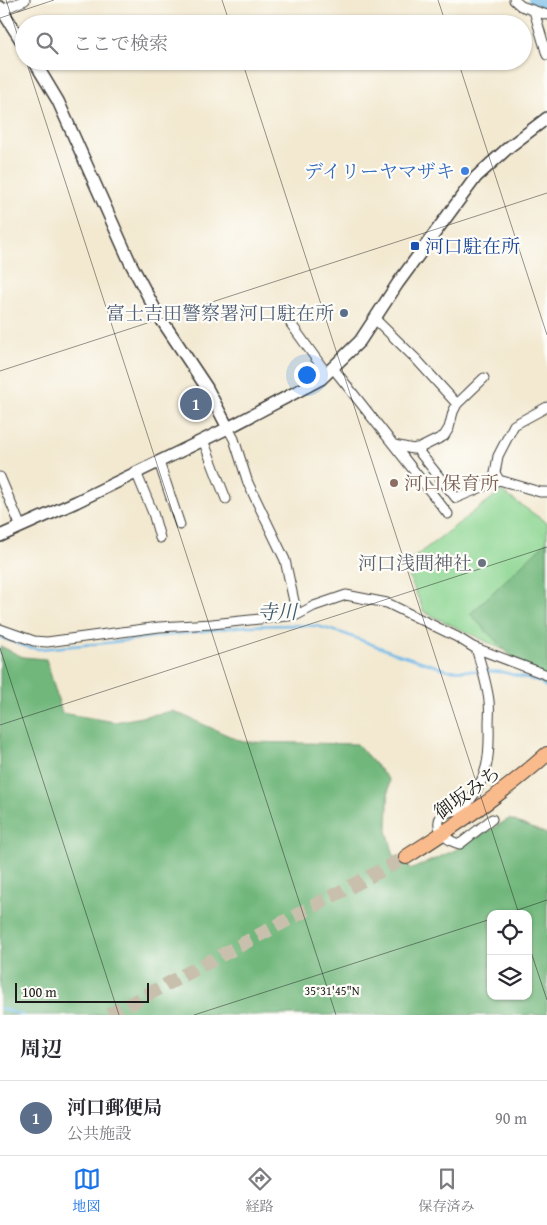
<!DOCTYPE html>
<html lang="ja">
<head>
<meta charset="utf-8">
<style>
	:root { --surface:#fff; --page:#f7f7f7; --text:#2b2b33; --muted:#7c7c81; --line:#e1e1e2; --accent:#1a73e8 }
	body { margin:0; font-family:"Gentium Book Plus","Noto Serif JP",serif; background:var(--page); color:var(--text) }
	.controls { position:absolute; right:15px; bottom:15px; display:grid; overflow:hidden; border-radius:10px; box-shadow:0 1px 4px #0004 }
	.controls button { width:45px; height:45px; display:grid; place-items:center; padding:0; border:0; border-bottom:1px solid var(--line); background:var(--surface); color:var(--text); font:25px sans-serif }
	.scale { position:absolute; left:15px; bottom:12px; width:134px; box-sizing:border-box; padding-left:5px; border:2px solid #1c1c1c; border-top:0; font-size:14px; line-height:18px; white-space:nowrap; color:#1c1c1c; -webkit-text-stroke:4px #fdfcf7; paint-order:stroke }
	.you { position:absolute; left:306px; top:374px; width:18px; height:18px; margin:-12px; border:4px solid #fff; border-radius:50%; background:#1a73e8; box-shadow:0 0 0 8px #1a73e833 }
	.badge { display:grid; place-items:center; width:32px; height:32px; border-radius:50%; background:var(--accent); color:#fff; font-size:16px; font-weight:700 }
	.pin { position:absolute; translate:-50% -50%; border:2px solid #fff; box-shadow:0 1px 5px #0006 }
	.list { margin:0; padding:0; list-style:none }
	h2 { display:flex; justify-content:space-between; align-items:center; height:65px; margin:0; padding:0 20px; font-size:21px }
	h2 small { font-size:16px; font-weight:400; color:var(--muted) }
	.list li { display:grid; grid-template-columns:32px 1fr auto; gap:15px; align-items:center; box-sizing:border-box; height:75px; padding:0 20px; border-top:1px solid var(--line) }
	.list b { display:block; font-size:19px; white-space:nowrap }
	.list p { margin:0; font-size:16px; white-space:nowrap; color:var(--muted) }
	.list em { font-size:16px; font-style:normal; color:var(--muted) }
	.icon { flex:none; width:28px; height:28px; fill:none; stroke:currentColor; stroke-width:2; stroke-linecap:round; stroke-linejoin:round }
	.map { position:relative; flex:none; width:547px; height:1015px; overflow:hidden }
	.search { position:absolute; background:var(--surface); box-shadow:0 1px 4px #0004; left:15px; right:15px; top:15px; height:55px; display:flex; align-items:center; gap:12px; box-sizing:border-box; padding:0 18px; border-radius:28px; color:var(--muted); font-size:19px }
	.sheet { height:140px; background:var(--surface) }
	nav { display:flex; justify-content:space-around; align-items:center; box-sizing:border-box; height:70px; border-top:1px solid var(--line); background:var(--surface); font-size:14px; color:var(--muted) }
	nav a { display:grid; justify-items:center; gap:2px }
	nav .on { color:var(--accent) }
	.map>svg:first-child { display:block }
	.green { fill:#8cd692; stroke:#547957 }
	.forest { fill:#71b77c; stroke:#466a4c; fill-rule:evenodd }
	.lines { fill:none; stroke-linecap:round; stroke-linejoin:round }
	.stream { stroke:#70b9e8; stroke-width:2.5 }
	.river { stroke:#70b9e8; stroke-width:16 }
	.trunk-tunnel { stroke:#c8c0ad; stroke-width:14; stroke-dasharray:14 7; stroke-linecap:butt }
	.minor-casing { stroke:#3c3b37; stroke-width:11 }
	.tertiary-casing { stroke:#3c3b37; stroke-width:14 }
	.trunk-casing { stroke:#3c3b37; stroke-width:16 }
	.minor { stroke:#fff; stroke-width:9 }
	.tertiary { stroke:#fff; stroke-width:11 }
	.trunk { stroke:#fabb8c; stroke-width:14 }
	.ticks { fill:none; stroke:#1c1c1c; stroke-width:1; stroke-opacity:0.45 }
	.shop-dot { fill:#3f7fe0; stroke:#fdfcf7; stroke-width:2 }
	.transit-dot { fill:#1a4fb4; stroke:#fdfcf7; stroke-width:2 }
	.service-dot { fill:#5c6f8a; stroke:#fdfcf7; stroke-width:2 }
	.education-dot { fill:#8d6e63; stroke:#fdfcf7; stroke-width:2 }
	.worship-dot { fill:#6b7280; stroke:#fdfcf7; stroke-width:2 }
	.labels { text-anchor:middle; stroke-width:4.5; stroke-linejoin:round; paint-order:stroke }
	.shop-label { font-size:19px; fill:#366cbe; stroke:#fdfcf7; text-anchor:end }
	.transit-label { font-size:19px; fill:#164399; stroke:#fdfcf7; text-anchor:start }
	.service-label { font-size:19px; fill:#4e5e75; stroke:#fdfcf7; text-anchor:end }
	.education-label { font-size:19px; fill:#785e54; stroke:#fdfcf7; text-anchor:start }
	.worship-label { font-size:19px; fill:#5b616d; stroke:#fdfcf7; text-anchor:end }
	.street-label { font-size:19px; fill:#1c1c1c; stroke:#fdfcf7 }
	.water-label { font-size:20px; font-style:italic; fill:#3e5b6e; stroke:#fdfcf7 }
	.ticks-label { font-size:12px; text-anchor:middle; fill:#1c1c1c; stroke:#fdfcf7; stroke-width:4.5; stroke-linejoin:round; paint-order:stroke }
</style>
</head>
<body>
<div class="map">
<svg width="547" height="1015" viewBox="0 0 547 1015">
	<rect width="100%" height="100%" fill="#fdfcf7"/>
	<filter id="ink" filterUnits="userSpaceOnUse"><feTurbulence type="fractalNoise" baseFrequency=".02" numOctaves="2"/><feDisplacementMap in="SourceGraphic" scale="10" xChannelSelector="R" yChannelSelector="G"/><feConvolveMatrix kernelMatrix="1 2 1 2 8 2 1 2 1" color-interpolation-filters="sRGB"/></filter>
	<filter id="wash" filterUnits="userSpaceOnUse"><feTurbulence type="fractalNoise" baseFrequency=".0096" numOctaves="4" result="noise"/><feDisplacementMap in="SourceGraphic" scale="20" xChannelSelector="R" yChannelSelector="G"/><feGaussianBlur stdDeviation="1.12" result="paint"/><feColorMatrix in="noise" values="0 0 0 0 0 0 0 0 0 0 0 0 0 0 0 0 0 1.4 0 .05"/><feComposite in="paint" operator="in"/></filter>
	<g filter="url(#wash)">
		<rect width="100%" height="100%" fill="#f3e9d1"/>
		<!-- green -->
		<path class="green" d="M501,491l46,32v143l-45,-17 -78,-37 -20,-47z"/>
		<!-- forest -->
		<path class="forest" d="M547,541v146l-19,-13 -58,-60z
			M0,646l23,11 23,2 16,54 53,9 58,-11 70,31 114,2 32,36 -2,50 7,26 18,13 41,-18 56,-32 38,15v181h-547zM491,914h37v82h-37z"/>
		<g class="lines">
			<!-- stream -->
			<path class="stream" d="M0,637l27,10 12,2 67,-6 139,-17 45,-1 27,1 28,8 47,18 56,18 55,2 37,10 7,6
				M0,1008l23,7"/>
			<!-- river -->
			<path class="river" d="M536,0l11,5"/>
		</g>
	</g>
	<g filter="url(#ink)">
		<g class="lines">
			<!-- trunk-tunnel -->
			<path class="trunk-tunnel" d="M109,1015l297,-158"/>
			<!-- minor casing -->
			<g class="minor-casing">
				<path id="minor" d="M514,0l7,6 26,9
					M2,10l23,-10
					M534,11l13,44
					M375,319l42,41 40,44
					M291,324l36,50
					M333,368l115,146
					M228,428l6,11 14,44 37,77 12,55
					M203,440l23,59
					M394,445l19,4 9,-2 22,-11 5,-8 4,-16 4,-8 27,-26
					M416,448l40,50 43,-18 41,12h7
					M159,462l21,63
					M136,472l17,41 7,25
					M0,477l21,50
					M499,480l-4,-7 3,-17 16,-31 33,-18
					M0,629l34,12 13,1 112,-15 53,-3 85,-9 17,-9 32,-11 41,8 70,34 16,10 74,28
					M476,648c5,17 11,36 13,53 1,8 0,16 0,23 1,33 -1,54 -22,80 -7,9 -26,5 -28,17 -2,12 11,21 21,23l32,-25"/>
			</g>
			<!-- tertiary casing -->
			<g class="tertiary-casing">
				<path id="tertiary" d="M0,7l24,38
					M34,61l24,40 72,161 27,51 50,75 21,40
					M0,536l76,-34 152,-74 93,-49 39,-38 38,-58 78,-106 33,-30 38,-29"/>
			</g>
			<!-- trunk casing -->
			<g class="trunk-casing">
				<path id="trunk" d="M406,857c49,-31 98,-64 141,-103"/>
			</g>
			<!-- minor -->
			<use href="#minor" class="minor"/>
			<!-- tertiary -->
			<use href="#tertiary" class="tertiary"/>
			<!-- trunk -->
			<use href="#trunk" class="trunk"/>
		</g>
	</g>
	<!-- ticks -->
	<path class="ticks" d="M6,0l18,55M222,0l8,24M438,0l8,24M0,18l54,-18M26,61l310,954M242,61l277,853M458,61l89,274M0,371l547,-178M0,648l119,367M0,725l547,-178M506,914l41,-14M528,943l19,57M194,1015l297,-96"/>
	<!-- markers -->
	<circle class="shop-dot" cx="465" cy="171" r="5"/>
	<rect class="transit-dot" x="410" y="241" width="10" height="10" rx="2.5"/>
	<circle class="service-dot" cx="344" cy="313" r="5"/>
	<circle class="education-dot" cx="394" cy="483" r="5"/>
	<circle class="worship-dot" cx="482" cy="563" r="5"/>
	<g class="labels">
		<!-- shop labels -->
		<g class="shop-label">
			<text x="455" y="178">デイリーヤマザキ</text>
		</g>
		<!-- transit labels -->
		<g class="transit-label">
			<text x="425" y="253">河口駐在所</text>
		</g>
		<!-- service labels -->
		<g class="service-label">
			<text x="334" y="320">富士吉田警察署河口駐在所</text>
		</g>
		<!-- education labels -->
		<g class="education-label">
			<text x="404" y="490">河口保育所</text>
		</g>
		<!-- worship labels -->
		<g class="worship-label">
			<text x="472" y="570">河口浅間神社</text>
		</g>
		<!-- street labels -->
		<g class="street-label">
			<text transform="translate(467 792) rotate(-36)" y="7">御坂みち</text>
		</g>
		<!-- water labels -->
		<g class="water-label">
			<text transform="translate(277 612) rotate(-1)" y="7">寺川</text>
		</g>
	</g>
	<g class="ticks-label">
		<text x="332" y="995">35°31'45"N</text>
	</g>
</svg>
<div class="controls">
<button><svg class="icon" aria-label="locate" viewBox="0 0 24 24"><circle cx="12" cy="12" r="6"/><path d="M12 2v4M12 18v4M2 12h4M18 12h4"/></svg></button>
<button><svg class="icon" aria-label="layers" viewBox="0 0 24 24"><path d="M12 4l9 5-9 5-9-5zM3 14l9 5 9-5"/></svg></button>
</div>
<div class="scale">100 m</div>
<div class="you"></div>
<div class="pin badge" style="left:196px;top:404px;background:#5c6f8a">1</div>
<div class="search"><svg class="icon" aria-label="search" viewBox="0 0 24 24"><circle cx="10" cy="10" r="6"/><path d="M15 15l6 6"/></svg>ここで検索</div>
</div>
<section class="sheet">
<h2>周辺<small></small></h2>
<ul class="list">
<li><span class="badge" style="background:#5c6f8a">1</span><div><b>河口郵便局</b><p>公共施設</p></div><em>90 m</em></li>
</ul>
</section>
<nav>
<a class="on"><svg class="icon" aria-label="map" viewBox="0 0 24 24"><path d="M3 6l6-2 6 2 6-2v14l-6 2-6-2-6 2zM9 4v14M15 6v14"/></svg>地図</a>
<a><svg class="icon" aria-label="directions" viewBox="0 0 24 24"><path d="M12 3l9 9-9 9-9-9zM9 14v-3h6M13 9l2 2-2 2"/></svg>経路</a>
<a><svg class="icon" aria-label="saved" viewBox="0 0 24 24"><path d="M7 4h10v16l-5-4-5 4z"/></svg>保存済み</a>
</nav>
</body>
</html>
